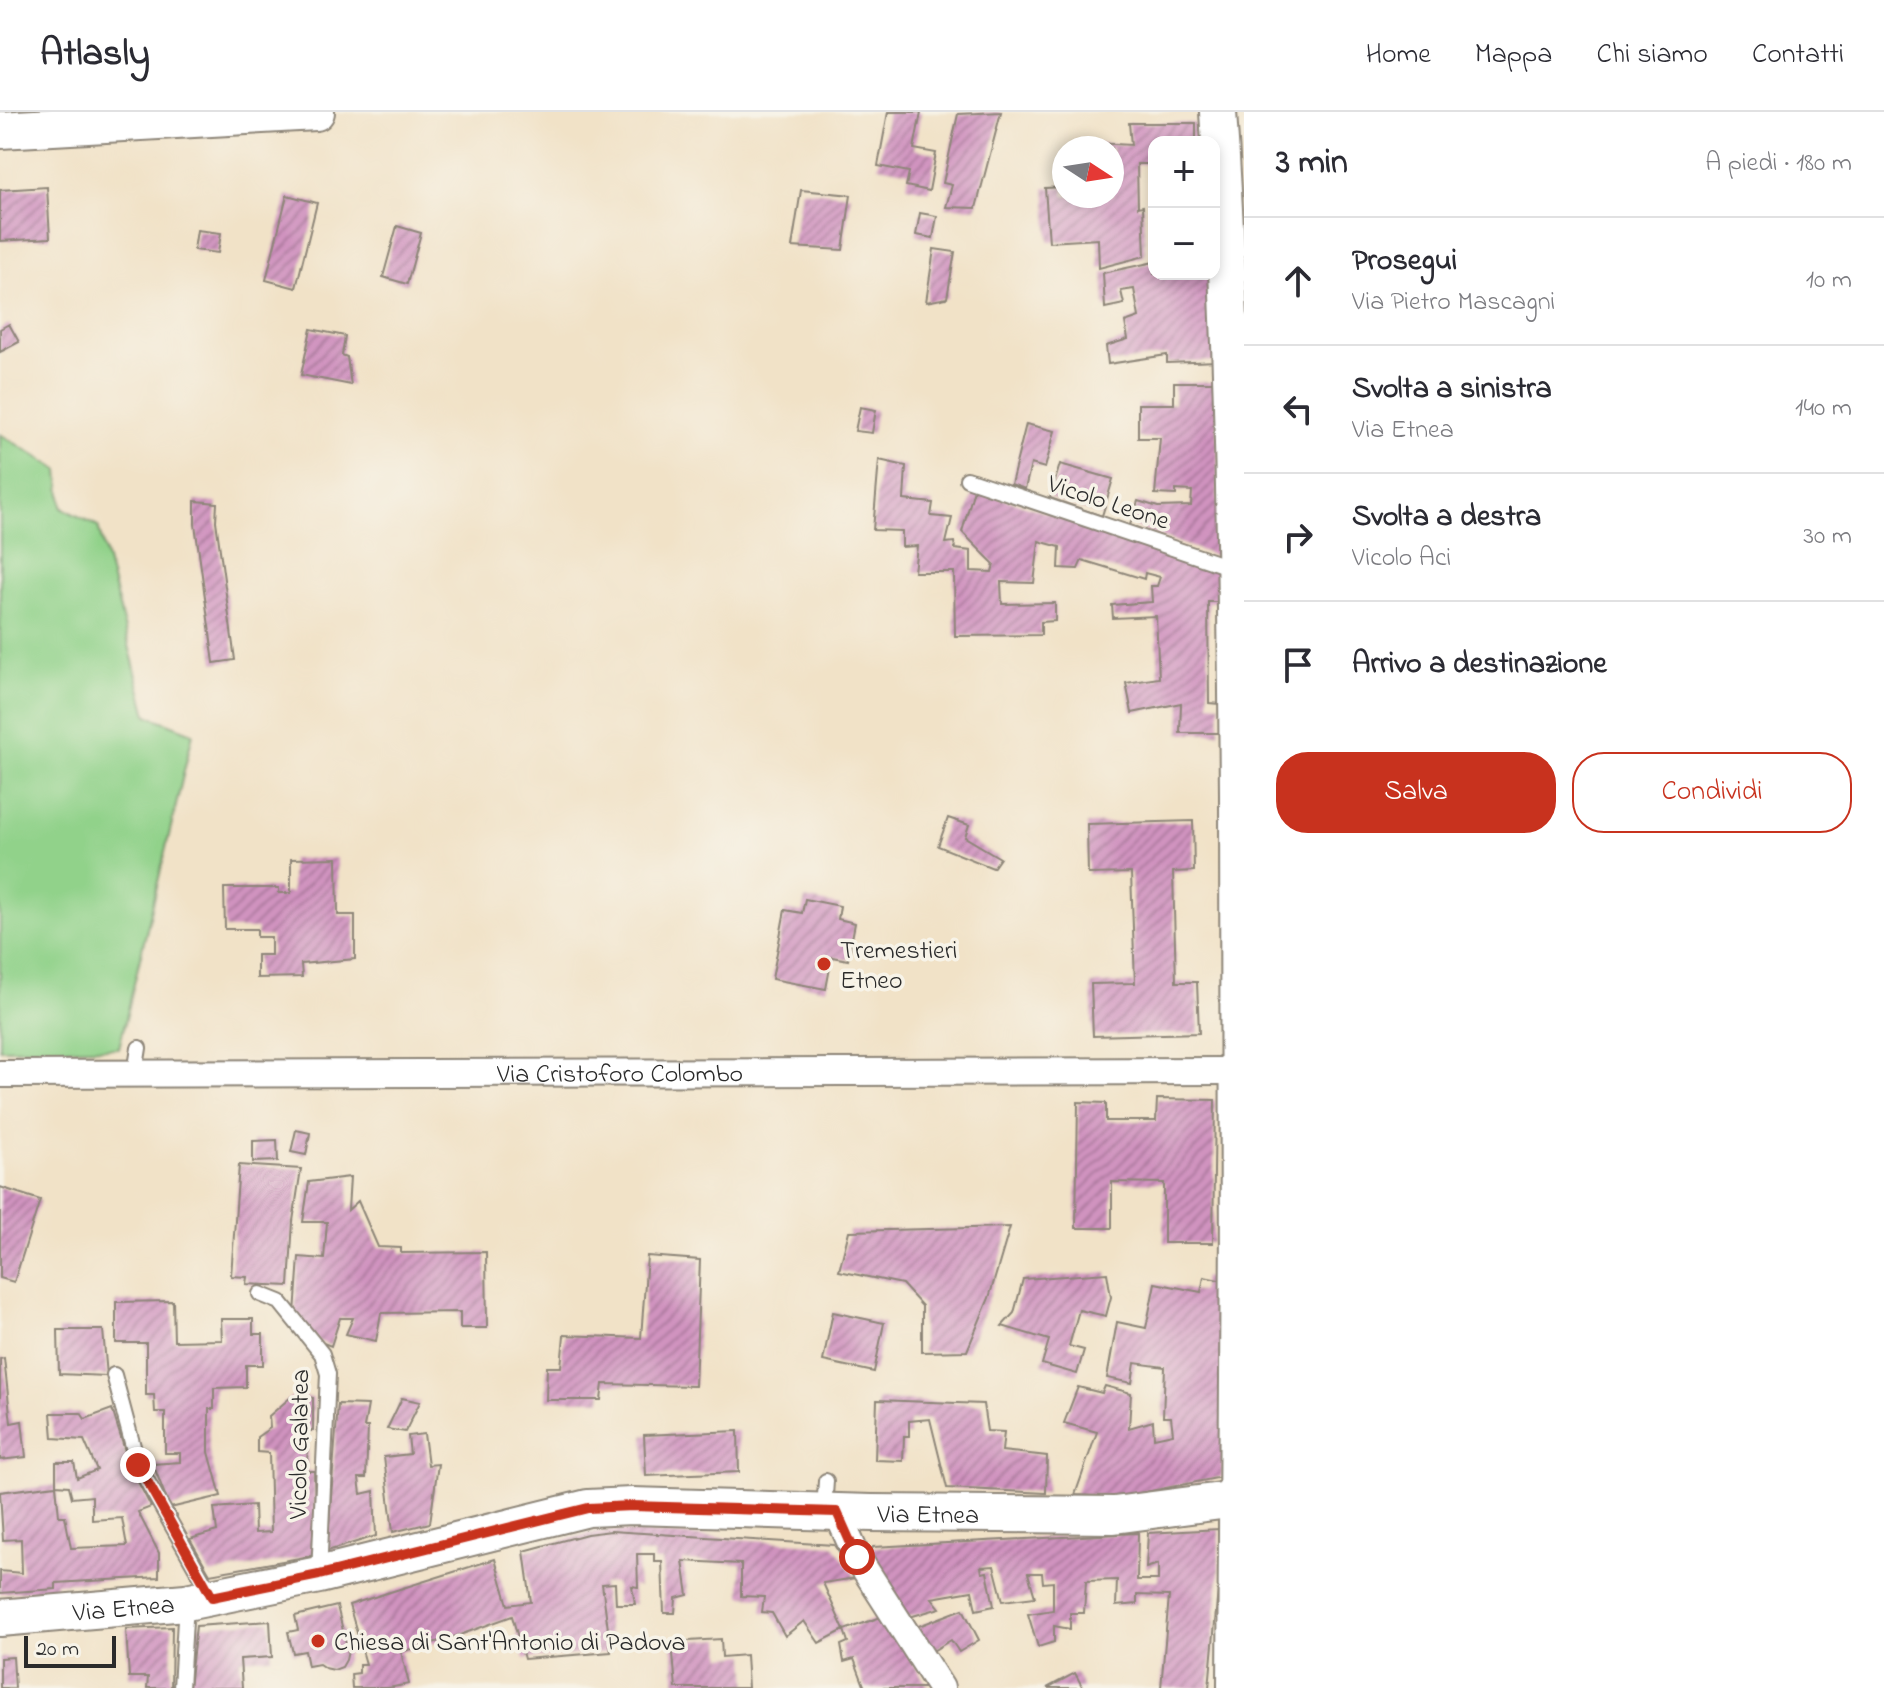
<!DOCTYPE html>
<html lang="it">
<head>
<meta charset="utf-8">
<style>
	:root { --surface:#fff; --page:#f2f2f3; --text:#2b2b33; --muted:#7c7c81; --line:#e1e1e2; --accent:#c8321e }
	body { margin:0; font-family:"Indie Flower",sans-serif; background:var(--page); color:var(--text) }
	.controls { position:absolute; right:24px; top:24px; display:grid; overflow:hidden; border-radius:16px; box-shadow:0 4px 12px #0003 }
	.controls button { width:72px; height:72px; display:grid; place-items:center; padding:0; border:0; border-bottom:2px solid var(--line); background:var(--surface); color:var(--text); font:40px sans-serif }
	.compass { position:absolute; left:1052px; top:24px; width:72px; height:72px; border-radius:50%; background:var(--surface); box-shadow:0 4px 12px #0003; rotate:102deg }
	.scale { position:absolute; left:24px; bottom:20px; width:92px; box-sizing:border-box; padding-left:8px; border:4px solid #2b2b2b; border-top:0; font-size:22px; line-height:28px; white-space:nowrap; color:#2b2b2b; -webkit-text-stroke:6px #f7f3e8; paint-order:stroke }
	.stop { position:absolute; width:24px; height:24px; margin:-18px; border:6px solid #c8321e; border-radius:50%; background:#fff }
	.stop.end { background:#c8321e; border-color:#fff; box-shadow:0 2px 8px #0008 }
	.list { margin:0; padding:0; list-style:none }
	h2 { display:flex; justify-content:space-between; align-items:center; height:104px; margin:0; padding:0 32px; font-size:34px }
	h2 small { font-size:26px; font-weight:400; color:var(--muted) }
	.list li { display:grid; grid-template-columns:52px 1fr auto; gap:24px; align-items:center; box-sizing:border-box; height:128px; padding:0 32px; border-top:2px solid var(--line) }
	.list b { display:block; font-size:30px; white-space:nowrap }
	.list p { margin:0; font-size:26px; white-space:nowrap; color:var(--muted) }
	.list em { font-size:26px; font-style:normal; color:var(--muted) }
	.actions { display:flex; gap:16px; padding:24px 32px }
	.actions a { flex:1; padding:18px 0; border:2px solid var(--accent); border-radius:32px; text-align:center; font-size:28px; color:var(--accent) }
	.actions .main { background:var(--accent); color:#fff }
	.icon { flex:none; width:44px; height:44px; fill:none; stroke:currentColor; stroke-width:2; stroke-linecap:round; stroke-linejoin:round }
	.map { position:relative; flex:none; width:1244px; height:1576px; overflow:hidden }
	header { display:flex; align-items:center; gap:48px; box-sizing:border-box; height:112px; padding:0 40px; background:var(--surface); border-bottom:2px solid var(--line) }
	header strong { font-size:38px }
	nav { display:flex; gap:44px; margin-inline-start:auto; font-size:28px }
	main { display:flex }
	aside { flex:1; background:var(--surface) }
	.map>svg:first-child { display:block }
	.grass { fill:#91d28a; stroke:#5e7e5a; stroke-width:2 }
	.building { fill:url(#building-hatch); fill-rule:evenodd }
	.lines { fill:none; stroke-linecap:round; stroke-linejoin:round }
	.lane-casing { stroke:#8e8679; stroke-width:18 }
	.street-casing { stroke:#8e8679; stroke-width:30 }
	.secondary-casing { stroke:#8e8679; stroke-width:40 }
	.lane { stroke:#fff; stroke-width:14 }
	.street { stroke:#fff; stroke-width:26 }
	.secondary { stroke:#fff; stroke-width:36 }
	.route { stroke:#c8321e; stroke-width:10 }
	.poi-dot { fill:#c8321e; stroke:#f7f3e8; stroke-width:3 }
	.labels { text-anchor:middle; stroke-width:7; stroke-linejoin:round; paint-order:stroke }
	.street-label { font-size:26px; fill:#2b2b2b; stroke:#f7f3e8 }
	.poi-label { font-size:26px; fill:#2b2b2b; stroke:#f7f3e8; text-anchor:start }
</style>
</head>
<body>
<header>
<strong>Atlasly</strong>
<nav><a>Home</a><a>Mappa</a><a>Chi siamo</a><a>Contatti</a></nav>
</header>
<main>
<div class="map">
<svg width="1244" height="1576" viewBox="0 0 1244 1576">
	<defs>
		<pattern id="building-hatch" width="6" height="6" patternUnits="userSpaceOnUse" patternTransform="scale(2)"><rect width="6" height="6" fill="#d093bf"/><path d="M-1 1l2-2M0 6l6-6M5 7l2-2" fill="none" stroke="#a9789b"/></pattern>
	</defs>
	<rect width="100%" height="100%" fill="#f7f3e8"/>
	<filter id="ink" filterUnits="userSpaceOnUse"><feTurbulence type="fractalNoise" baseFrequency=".0125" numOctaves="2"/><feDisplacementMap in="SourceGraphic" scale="16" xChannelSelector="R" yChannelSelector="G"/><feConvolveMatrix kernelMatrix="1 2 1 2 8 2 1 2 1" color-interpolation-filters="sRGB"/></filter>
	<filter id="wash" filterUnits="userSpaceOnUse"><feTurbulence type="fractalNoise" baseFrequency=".006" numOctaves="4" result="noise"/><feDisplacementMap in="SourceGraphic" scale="32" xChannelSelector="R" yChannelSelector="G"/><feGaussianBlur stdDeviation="1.8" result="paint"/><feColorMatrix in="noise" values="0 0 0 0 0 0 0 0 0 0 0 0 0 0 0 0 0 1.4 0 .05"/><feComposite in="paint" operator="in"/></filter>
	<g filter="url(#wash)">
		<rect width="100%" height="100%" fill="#f1e2c7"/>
		<!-- grass -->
		<path class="grass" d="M0,322l59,36 3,38 36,18 49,189 46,18 -74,315 -119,1z"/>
		<g id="blocks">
			<!-- building -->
			<path class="building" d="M888,0h33l-7,37 22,4 -7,38 -23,-5 3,-14 -31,-6z
				M1001,0l-25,96 -30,-1 6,-22 -9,-2 15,-69z
				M1129,11h67v19h-42v22h-17l1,43 5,-1 2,50 -46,12 -1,-29 -49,3 -4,-54 19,-1v9h48v-48h-16l1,-5 34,2z
				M47,75l3,51 -50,3v-51z
				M801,78l50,5 -8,55 -51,-3z
				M287,83l30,8 -21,85 -30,-8z
				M920,101l17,3 -4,22 -17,-3z
				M397,114l24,7 -14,51 -24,-7z
				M197,118l24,3 -3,20 -24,-3z
				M934,137l21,3 -8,46 -21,4z
				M1154,150v12h60l4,87 -51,2v-8l-59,9 -2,-18 22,-7 -3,-17 14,-5 -5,-28 -13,2 3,13 -19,4 -2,-35z
				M9,212l10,18 -19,10v-23z
				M311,217l34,7 -3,19 5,2 4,28 -50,-10z
				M1174,270h44v175l-88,-32 8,-24 20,6 33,-1 1,-15 -16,-1v5l-21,-1 5,-56h-22v-34h36z
				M860,295l16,3 -4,23 -17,-2z
				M1026,312l29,7 -10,37 -14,-4 -6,25 -14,-5z
				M879,348l27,6 -2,34 29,3 -2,13 21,2 -6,25 8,-1 1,7 16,2v20l21,1 2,-8 -32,-32 12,-43 245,81v32h-11l1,101 11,1 -1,29h-39l1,-30 -49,10 -6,-30 33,-5 -3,-62 -43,2 -1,-13 40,-3 -1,-16h6l3,-9 -15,-4 -1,6 -62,-19 -4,9 -19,-1 1,-21 -21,-6 -5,42 -33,-1 1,22 53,-1v18l-14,1v13l-86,1 -1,-64h-40l3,-26 -15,1v-16l-29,-1z
				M1060,352l53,15 -11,37 -52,-18z
				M195,389l22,2 -1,18 19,139 -21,3 -19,-139z
				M948,706l21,7 -4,12 35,21 -7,10 -55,-22z
				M1193,709l1,50 -21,1 3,110h21l2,51 -106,3 -2,-52 44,-1 -4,-110 -43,1 -1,-50z
				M337,746l1,57h17v44l-54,5 1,13 -45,1v-23h14v-18h-14v-8h-32l-1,-41h55v5h12v-34z
				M805,787l35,7 -2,13 17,4 -7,37 -16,-3 -6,32 -54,-10 13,-69 17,3z
				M1157,987l58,1 -2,143h-49v-60l-52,-1v46h-36l2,-126 28,1v18h50z
				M296,1018l14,3 -4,22 -15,-3z
				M277,1028l1,21 -25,1v-21z
				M239,1053l62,4 -8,52 -4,65 -43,-2 1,-7 -16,-1z
				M350,1065l-2,33 10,-9 20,46 23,1v5l85,-1 1,76h-27v-16l-79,1 -5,28 -30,-7 7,-16h-13l-9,28 -13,-5 -23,-27 4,-57 25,2 3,-37h-24l6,-40z
				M0,1075l40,13 -26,82 -14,-4z
				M1010,1115l-21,71 -22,53 -45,1v-46l-20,-22 -63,-13 10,-40z
				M647,1144l53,4 -5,126 -92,-2 -2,16h-55l1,-33h14l3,-32 77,3z
				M1107,1161l4,24 -5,19 -27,-6 -10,36 15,4 -7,24 -35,-10 7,-24 -47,-14 12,-13 9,-34z
				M1204,1165l25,5 -7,195 -102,20 -45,-2 22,-63 -33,-9 14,-36 24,6 3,-7 26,7 -2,35 24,-7 1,17 19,-4 -2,-17h-8l2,-50 -30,-4 -3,20 -25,-5 10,-56 29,6 9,-45 46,9z
				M173,1189l1,40 48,-1 -1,-21h32v15h10v31h-17v22l-32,1v21h-5v43l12,44 -51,12 -17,-44 27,-2v-9h-15v-41h-10l-1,-17h-8v-52h-30v-41z
				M833,1200l51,11 -10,49 -51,-11z
				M58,1218h45l4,46 -48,-2z
				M4,1246l7,65 11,-2 4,36 -26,3v-101z
				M291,1285l22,1v33h-5l-1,40h7l2,84 -106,19 -20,-35 27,-8 -3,-23 40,-3 1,28 16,-1 -2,-79 -12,-1v-15l13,-9 -1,-12z
				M402,1286l18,4 -15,30 -18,-3z
				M877,1288l106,4 4,27 17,1 -2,19 45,5 -1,37 -99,-5 -17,-69 -21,2v15h-5l-1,25 -28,-1z
				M338,1292l30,1 -4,22h4l-2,51h-7l2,16 13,-3 2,45 -49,15z
				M112,1297l17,55 22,43 -13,5 21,41v24l-103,6v6l-56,4v-22l22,2 -1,-34 -18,1 -3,-48 56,-7v-23h18l3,16 20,-8 -13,-30 -31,-2 -2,-25h30l4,6zM56,1373l13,1 3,12 20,-2v24l30,-2 5,28 -56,2 -6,-32h-6z
				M738,1319l1,41 -93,4 -2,-41z
				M424,1322l4,31 10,-1 -8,59 -37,9 -9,-75 26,-3 -2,-18z
				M1219,1417v49l-10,110h-48l8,-92 -32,-1v9l-21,2 1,-26 -31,1 -2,32h-14v16l-16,-3v16l-16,5 -10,-33 25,-4v-28l-10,1 -1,-10h-14l7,24 -32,4 -9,-35 -13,1 1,6 5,-1 7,34 -18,4 -4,-19 -40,7 8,10 -34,10 -36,-64 3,-7 265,-14 -1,47h21v-16l-12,4 2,-35z
				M611,1419l223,14 22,33 -33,5 21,47 -25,13 -15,-22 -19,15 -13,-23 -10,-1 2,-15 -23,-1v-32l-58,-3 5,34 -12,3 -1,15h-11l-2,-52h-8v-7h-17l1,33 -6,-1 3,18h-19l-1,-21 -13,1 9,68 -87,7 -12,-43 -55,20 -56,16 8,32 -21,4h-36l-1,-14 8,-1v-9h7l-17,-59 146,-46 13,46 23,-3 -7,-51 63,-17z
				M337,1494l11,45 -2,9 -4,7 -8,3 -9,-2 -6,-4 -11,2 -3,-15 -12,2 -5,-21 10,-2 -3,-14z
				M963,1497l16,31 -20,12 -8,-12 -20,12 -15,-25z
				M884,1504l45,72h-64l-11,-29 -10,3 -3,-17 7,-3 -4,-12z
				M270,1509l2,36 -32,2 2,29h-53l7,-62z
				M172,1515l-1,61h-24l1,-11h-19l-3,-48z
				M721,1527l1,18 24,-2 2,33h-72l-4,-46z
				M13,1545l2,31h-15v-30z
				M1075,1561l8,15h-36z"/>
		</g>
	</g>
	<g filter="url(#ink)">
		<use href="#blocks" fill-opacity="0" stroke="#8e8679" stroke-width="2"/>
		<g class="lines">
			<!-- lane casing -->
			<g class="lane-casing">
				<path id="lane" d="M967,367l268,90
					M135,961l4,-25
					M260,1182l20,8 42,52 6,20 -9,201
					M114,1263l24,90 74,131
					M824,1399l2,-30
					M181,1576l5,-85"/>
			</g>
			<!-- street casing -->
			<g class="street-casing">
				<g id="street">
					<path id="s1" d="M0,962l1240,-3"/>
					<path d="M837,1400l20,45 84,131"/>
				</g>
			</g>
			<!-- secondary casing -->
			<g class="secondary-casing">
				<g id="secondary">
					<path d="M1218,0c16,227 18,454 20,681 2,298 1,597 -2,895"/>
					<path d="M0,18l316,-18"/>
					<path id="s2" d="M0,1506l186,-16 133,-27 269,-67 44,-2 240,7 242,2 130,-17"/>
				</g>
			</g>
			<!-- lane -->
			<use href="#lane" class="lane"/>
			<!-- street -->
			<use href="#street" class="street"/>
			<!-- secondary -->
			<use href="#secondary" class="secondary"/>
		</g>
	</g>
	<g class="lines" filter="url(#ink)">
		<!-- route -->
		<path class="route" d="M138,1353l74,132 107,-22 269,-67 44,-2 205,6 20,45"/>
	</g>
	<!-- markers -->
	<g class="poi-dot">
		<circle cx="824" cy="852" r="8"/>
		<circle cx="318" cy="1529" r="8"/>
	</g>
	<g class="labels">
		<!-- street labels -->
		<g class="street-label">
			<text transform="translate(1109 389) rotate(18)" y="9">Vicolo Leone</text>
			<text dy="9" stroke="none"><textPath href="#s1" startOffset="620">Via Cristoforo Colombo</textPath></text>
			<text transform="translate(298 1332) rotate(-89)" y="9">Vicolo Galatea</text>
			<text dy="9" stroke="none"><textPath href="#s2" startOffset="940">Via Etnea</textPath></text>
			<text dy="9" stroke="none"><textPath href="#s2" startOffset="124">Via Etnea</textPath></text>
		</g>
		<!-- poi labels -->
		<g class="poi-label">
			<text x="840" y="846">Tremestieri<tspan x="840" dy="30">Etneo</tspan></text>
			<text x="334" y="1538">Chiesa di Sant'Antonio di Padova</text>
		</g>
	</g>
</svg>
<div class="controls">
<button>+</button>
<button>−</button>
</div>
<svg class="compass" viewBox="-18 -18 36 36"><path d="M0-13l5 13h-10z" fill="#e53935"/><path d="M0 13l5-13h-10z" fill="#7c7c81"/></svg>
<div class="scale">20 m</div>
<div class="stop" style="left:857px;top:1445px"></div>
<div class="stop end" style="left:138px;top:1353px"></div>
</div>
<aside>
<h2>3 min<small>A piedi · 180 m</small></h2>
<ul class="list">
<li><svg class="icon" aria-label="ahead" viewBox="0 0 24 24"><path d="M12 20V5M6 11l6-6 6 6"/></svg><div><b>Prosegui</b><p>Via Pietro Mascagni</p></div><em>10 m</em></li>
<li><svg class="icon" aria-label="left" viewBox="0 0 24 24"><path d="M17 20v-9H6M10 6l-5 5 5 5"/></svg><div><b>Svolta a sinistra</b><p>Via Etnea</p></div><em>140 m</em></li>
<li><svg class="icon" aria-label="right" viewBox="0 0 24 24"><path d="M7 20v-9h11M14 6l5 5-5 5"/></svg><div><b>Svolta a destra</b><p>Vicolo Aci</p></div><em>30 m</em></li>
<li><svg class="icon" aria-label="arrive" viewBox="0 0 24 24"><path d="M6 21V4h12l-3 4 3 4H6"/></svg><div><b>Arrivo a destinazione</b></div></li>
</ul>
<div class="actions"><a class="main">Salva</a><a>Condividi</a></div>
</aside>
</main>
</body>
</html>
